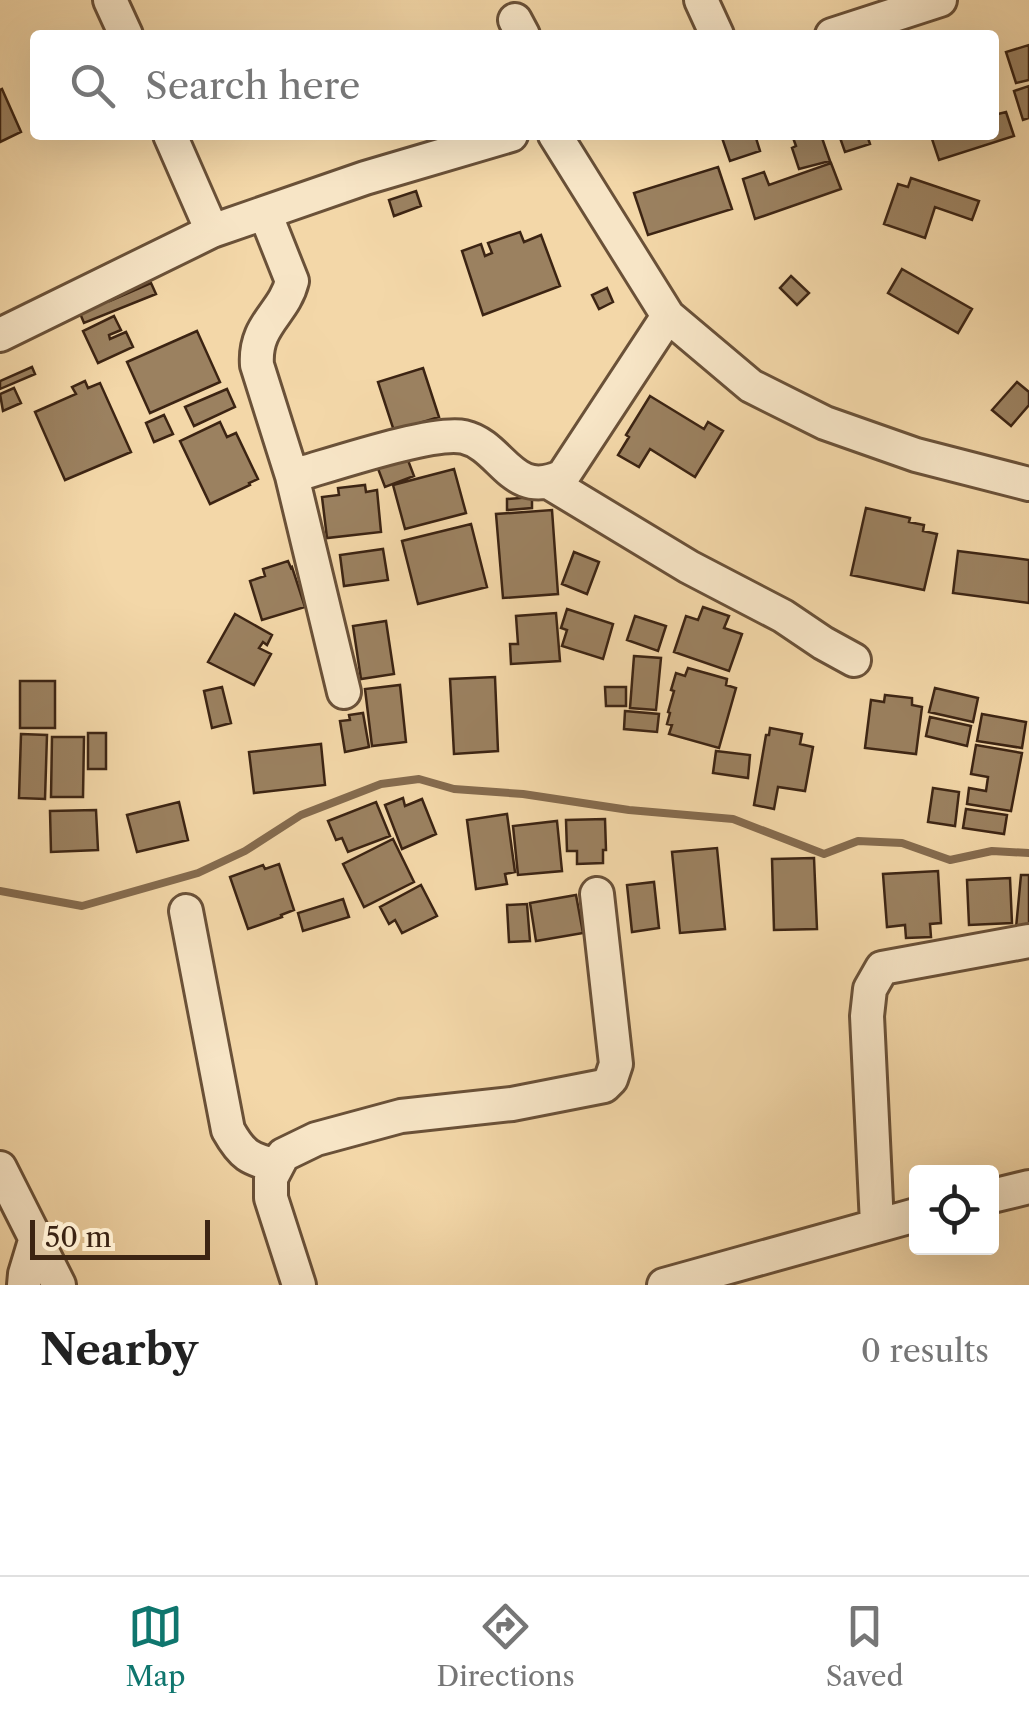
<!DOCTYPE html>
<html lang="en">
<head>
<meta charset="utf-8">
<style>
	:root { --surface:#fff; --page:#f6f6f6; --text:#222; --muted:#767676; --line:#e0e0e0; --accent:#0f766e }
	body { margin:0; font-family:"Libre Caslon Text",serif; background:var(--page); color:var(--text) }
	.controls { position:absolute; right:30px; bottom:30px; display:grid; overflow:hidden; border-radius:10px; box-shadow:0 10px 40px #0002 }
	.controls button { width:90px; height:90px; display:grid; place-items:center; padding:0; border:0; border-bottom:2px solid var(--line); background:var(--surface); color:var(--text); font:50px sans-serif }
	.scale { position:absolute; left:30px; bottom:25px; width:180px; box-sizing:border-box; padding-left:10px; border:5px solid #3c2413; border-top:0; font-size:28px; line-height:35px; white-space:nowrap; color:#3c2413; -webkit-text-stroke:8px #f7e5c6; paint-order:stroke }
	.list { margin:0; padding:0; list-style:none }
	h2 { display:flex; justify-content:space-between; align-items:center; height:130px; margin:0; padding:0 40px; font-size:42px }
	h2 small { font-size:32px; font-weight:400; color:var(--muted) }
	.icon { flex:none; width:55px; height:55px; fill:none; stroke:currentColor; stroke-width:2; stroke-linecap:round; stroke-linejoin:round }
	.map { position:relative; flex:none; width:1029px; height:1285px; overflow:hidden }
	.search { position:absolute; background:var(--surface); box-shadow:0 10px 40px #0002; left:30px; right:30px; top:30px; height:110px; display:flex; align-items:center; gap:25px; box-sizing:border-box; padding:0 35px; border-radius:10px; color:var(--muted); font-size:38px }
	.sheet { height:290px; background:var(--surface) }
	nav { display:flex; justify-content:space-around; align-items:center; box-sizing:border-box; height:140px; border-top:2px solid var(--line); background:var(--surface); font-size:28px; color:var(--muted) }
	nav a { display:grid; justify-items:center; gap:5px }
	nav .on { color:var(--accent) }
	.map>svg:first-child { display:block }
	.lines { fill:none; stroke-linecap:round; stroke-linejoin:round }
	.stream { stroke:#856b4e; stroke-width:8 }
	.building { fill:#9b8160; stroke:#3c2413; stroke-width:2.5 }
	.minor-casing { stroke:#6a5138; stroke-width:38 }
	.minor { stroke:#f7e5c6; stroke-width:32 }
</style>
</head>
<body>
<div class="map">
<svg width="1029" height="1285" viewBox="0 0 1029 1285">
	<rect width="100%" height="100%" fill="#f3d7a8"/>
	<filter id="stains"><feTurbulence type="fractalNoise" baseFrequency=".002" numOctaves="4"/><feColorMatrix values="0 0 0 0 .2 0 0 0 0 .09 0 0 0 0 .02 0 0 0 .5 -.17"/></filter>
	<radialGradient id="worn" r=".72"><stop offset=".6" stop-color="#630" stop-opacity="0"/><stop offset="1" stop-color="#630" stop-opacity=".3"/></radialGradient>
	<g class="lines">
		<!-- stream -->
		<path class="stream" d="M0,891l82,15 116,-33 47,-22 56,-36 80,-31 38,-5 35,10 69,5 106,16 104,9 91,35 34,-13 44,2 48,17 42,-9 37,2"/>
	</g>
	<!-- building -->
	<path class="building" d="M1029,45v35l-13,3 -10,-31z
		M1029,86v32l-6,2 -9,-29z
		M2,89l19,43 -21,10v-52z
		M1006,112l8,24 -75,24 -8,-24 63,-1v-20z
		M721,135h34l5,16 -30,10z
		M792,135h29l9,26 -31,8 -7,-21 4,-2z
		M839,135h28l3,9 -25,8z
		M831,163l10,26 -86,30 -12,-40 21,-7 5,13z
		M718,167l14,42 -84,26 -14,-42z
		M911,178l68,23 -7,19 -37,-13 -10,31 -41,-14 14,-40 10,3z
		M416,191l5,15 -27,10 -5,-16z
		M520,232l4,10 17,-7 19,51 -77,29 -21,-64 19,-7 4,12 7,-3 -4,-10z
		M902,269l70,40 -14,24 -70,-40z
		M791,276l18,17 -12,12 -17,-17z
		M151,283l5,11 -72,29 -5,-12 29,-14 2,4z
		M607,288l6,14 -14,7 -7,-14z
		M114,316l7,14 -12,5 1,4 16,-7 7,15 -35,16 -15,-32z
		M197,331l23,51 -70,31 -23,-51z
		M32,367l3,7 -35,15v-8z
		M423,368l16,49 -45,14 -16,-49z
		M85,381l3,7 12,-5 31,69 -66,28 -30,-68 41,-18 -4,-7z
		M1017,382l12,10v13l-18,21 -19,-16z
		M14,388l7,15 -18,8 -3,-17z
		M227,389l8,18 -41,19 -9,-19z
		M650,396l54,33 4,-7 15,9 -28,46 -45,-28 -11,18 -21,-12 11,-18 -3,-2z
		M164,415l9,19 -19,8 -8,-19z
		M220,422l7,15 9,-4 22,46 -9,4 1,2 -40,19 -30,-63z
		M406,455l8,21 -29,11 -8,-21z
		M454,469l12,44 -61,16 -12,-44z
		M365,485l1,7 11,-2 4,42 -54,6 -5,-41 17,-2 -1,-7z
		M532,497v11l-25,2v-11z
		M866,508l44,10 -1,4 15,3 -1,6 14,3 -13,56 -73,-15z
		M552,510l6,84 -55,4 -7,-84z
		M471,524l16,63 -69,17 -16,-63z
		M383,549l5,31 -44,6 -4,-31z
		M958,551l71,9v43l-76,-10z
		M574,552l25,10 -12,32 -25,-10z
		M288,561l3,7 1,-1 13,40 -43,13 -12,-39 15,-5 -2,-7z
		M703,607l26,9 -5,12 18,6 -13,37 -55,-19 12,-36 12,4z
		M567,609l46,15 -10,35 -41,-13 5,-16 -6,-2z
		M556,613l4,48 -49,3 -1,-20h8l-2,-28z
		M235,614l37,21 -5,10 -4,-3 -4,6 12,6 -17,31 -46,-23z
		M635,616l31,10 -8,25 -31,-11z
		M386,621l8,53 -33,5 -8,-53z
		M634,656l27,2 -5,52 -26,-2z
		M688,668l39,11 -1,6 10,3 -17,60 -50,-14 3,-9 -5,-1 3,-11 -2,-1 6,-21 -3,-1 5,-17 9,3z
		M495,677l3,74 -44,3 -4,-75z
		M20,681h35v47h-35z
		M400,685l6,57 -34,4 -7,-57z
		M222,687l9,36 -19,5 -8,-37z
		M605,687h21v19h-20z
		M935,688l43,10 -5,24 -44,-10z
		M885,695l27,3v7l10,2 -6,47 -51,-6 6,-48 13,2z
		M625,711l34,3 -2,18 -33,-3z
		M363,713l6,34 -24,5 -5,-31 10,-1 -1,-5z
		M982,714l44,8 -4,26 -45,-7z
		M930,717l41,9 -4,20 -41,-10z
		M770,728l32,6 -2,10 13,3 -8,44 -27,-4 -4,22 -20,-4 12,-70h3z
		M88,733h18v36h-18z
		M21,734l26,1 -2,64 -26,-1z
		M52,737h32l-1,60h-32z
		M321,744l4,41 -71,8 -5,-41z
		M976,745l46,8 -11,58 -44,-7 2,-16 17,3 2,-14 -17,-3z
		M716,751l34,4 -2,23 -35,-5z
		M933,788l26,4 -4,34 -27,-4z
		M403,798l2,8 17,-7 14,35 -34,15 -17,-44z
		M179,802l9,38 -51,12 -10,-37z
		M376,802l14,34 -42,16 -6,-14 -6,2 -8,-19z
		M966,809l41,6 -3,19 -41,-6z
		M96,810l2,40 -47,2 -1,-41z
		M507,814l8,58 -10,2 2,10 -31,5 -9,-69z
		M605,819l1,31h-3v13l-26,1v-13h-10l-1,-31z
		M557,821l5,50 -44,4 -5,-49z
		M393,839l21,43 -50,25 -21,-43z
		M717,848l8,81 -45,4 -8,-81z
		M814,858l3,71 -43,1 -2,-71z
		M279,864l15,46 -13,5 1,2 -34,12 -18,-52 33,-12 2,4z
		M938,871l3,52 -11,1 1,13 -25,1 -1,-13 -18,2 -4,-53z
		M1021,875h8v54l-13,-1z
		M1010,878l2,45 -43,2 -2,-45z
		M654,882l5,46 -27,4 -5,-47z
		M421,885l16,31 -35,17 -7,-13 -6,4 -9,-17z
		M576,895l7,38 -47,8 -6,-38z
		M343,899l6,18 -46,14 -5,-18z
		M527,904l3,37 -21,1 -2,-37z"/>
	<g class="lines">
		<!-- minor casing -->
		<g class="minor-casing">
			<path id="minor" d="M110,0l16,35
				M701,0l16,35
				M515,20l8,15
				M832,35l108,-35
				M170,135l42,96
				M555,135l113,181 83,70 74,37 91,32 113,29
				M265,213l27,68c-8,33 -38,43 -35,84l35,111 52,216
				M0,335l212,-104 153,-53 146,-43
				M292,476c36,-10 141,-46 172,-39 39,9 47,64 99,39l105,-160
				M550,483l139,84 94,49 40,27 31,17
				M186,911l42,219c14,25 21,29 49,36
				M0,1168l59,117
				M992,1196l37,-9
				M877,1224l-10,-208 3,-27 12,-21 147,-27
				M24,1285l1,-11 10,-33
				M299,1285l-28,-87v-20l12,-23 33,-16 85,-23 111,-12 92,-18 7,-7 5,-15 -19,-170
				M664,1285l252,-70"/>
		</g>
		<!-- minor -->
		<use href="#minor" class="minor"/>
	</g>
	<rect width="100%" height="100%" filter="url(#stains)"/>
	<rect width="100%" height="100%" fill="url(#worn)"/>
</svg>
<div class="controls">
<button><svg class="icon" aria-label="locate" viewBox="0 0 24 24"><circle cx="12" cy="12" r="6"/><path d="M12 2v4M12 18v4M2 12h4M18 12h4"/></svg></button>
</div>
<div class="scale">50 m</div>
<div class="search"><svg class="icon" aria-label="search" viewBox="0 0 24 24"><circle cx="10" cy="10" r="6"/><path d="M15 15l6 6"/></svg>Search here</div>
</div>
<section class="sheet">
<h2>Nearby<small>0 results</small></h2>
<ul class="list">
</ul>
</section>
<nav>
<a class="on"><svg class="icon" aria-label="map" viewBox="0 0 24 24"><path d="M3 6l6-2 6 2 6-2v14l-6 2-6-2-6 2zM9 4v14M15 6v14"/></svg>Map</a>
<a><svg class="icon" aria-label="directions" viewBox="0 0 24 24"><path d="M12 3l9 9-9 9-9-9zM9 14v-3h6M13 9l2 2-2 2"/></svg>Directions</a>
<a><svg class="icon" aria-label="saved" viewBox="0 0 24 24"><path d="M7 4h10v16l-5-4-5 4z"/></svg>Saved</a>
</nav>
</body>
</html>
